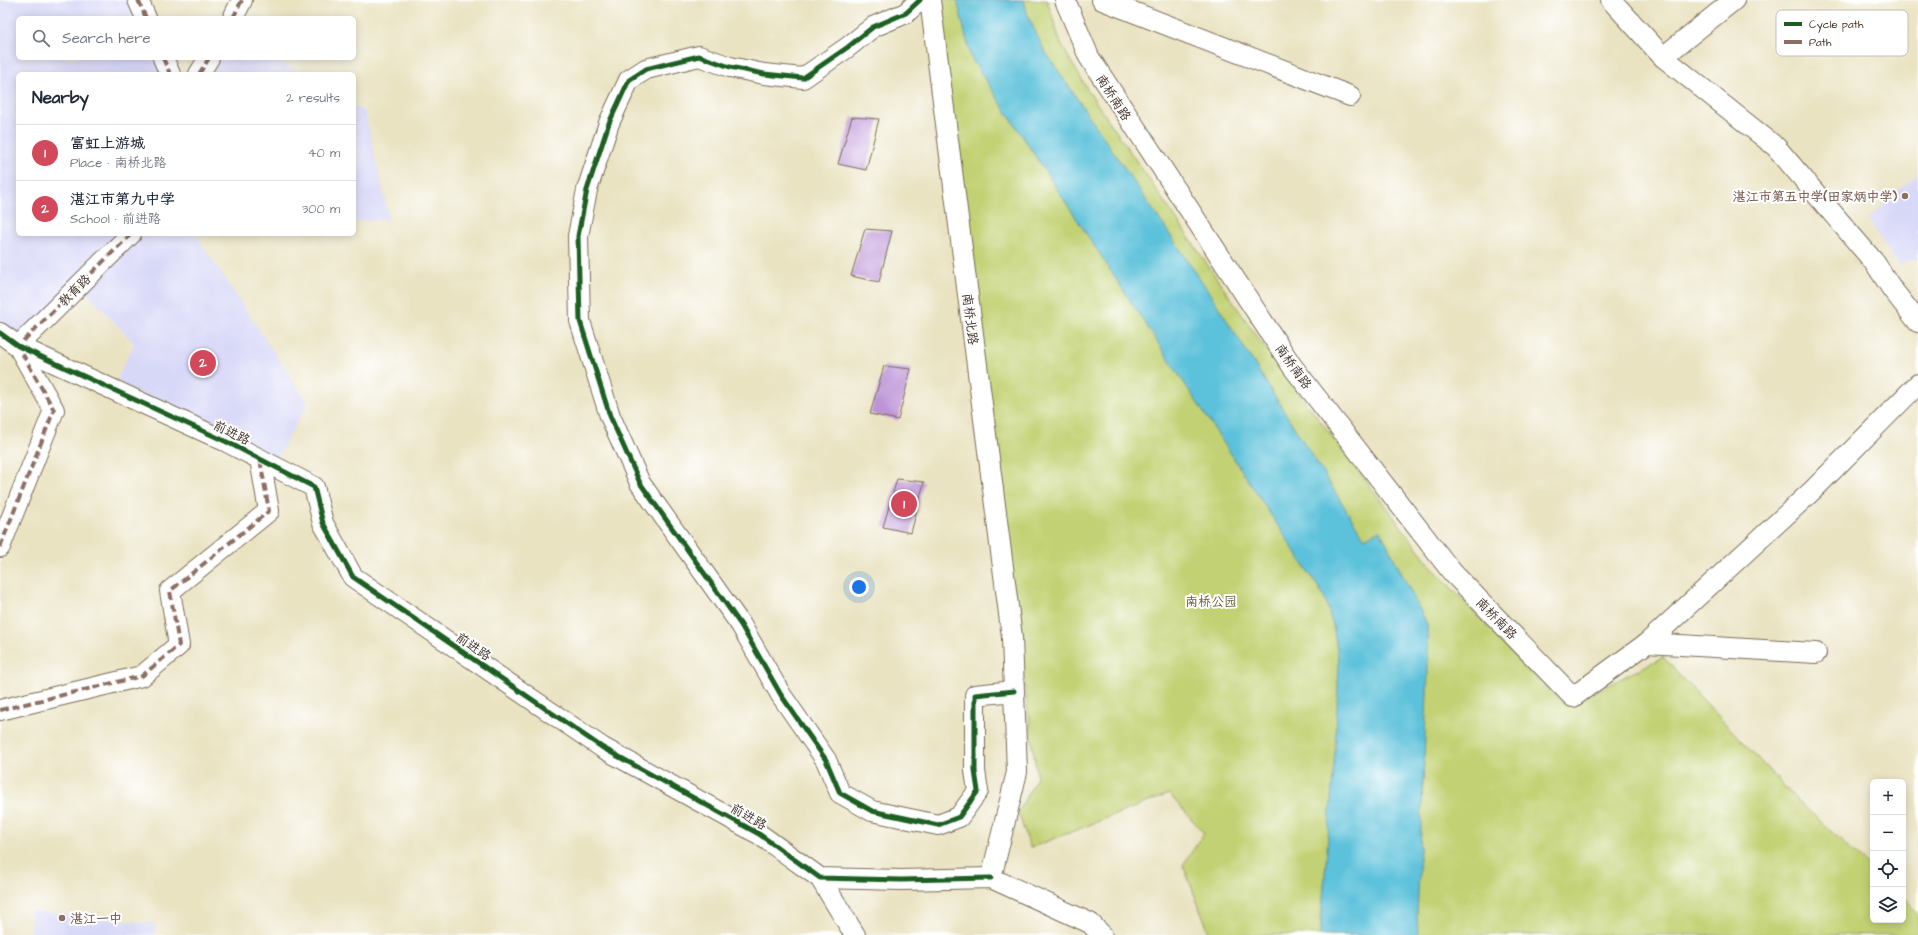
<!DOCTYPE html>
<html lang="en">
<head>
<meta charset="utf-8">
<style>
	:root { --surface:#fff; --page:#f2f2f3; --text:#1f2937; --muted:#747a83; --line:#e0e1e3; --accent:#d1495b }
	body { margin:0; font-family:"Architects Daughter","LXGW WenKai TC",sans-serif; background:var(--page); color:var(--text) }
	.controls { position:absolute; right:12px; bottom:12px; display:grid; overflow:hidden; border-radius:6px; box-shadow:0 2px 10px #0003 }
	.controls button { width:36px; height:36px; display:grid; place-items:center; padding:0; border:0; border-bottom:1px solid var(--line); background:var(--surface); color:var(--text); font:20px sans-serif }
	.you { position:absolute; left:859px; top:587px; width:14px; height:14px; margin:-10px; border:3px solid #fff; border-radius:50%; background:#1a73e8; box-shadow:0 0 0 6px #1a73e833 }
	.badge { display:grid; place-items:center; width:26px; height:26px; border-radius:50%; background:var(--accent); color:#fff; font-size:13px; font-weight:700 }
	.pin { position:absolute; translate:-50% -50%; border:2px solid #fff; box-shadow:0 1px 4px #0006 }
	.list { margin:0; padding:0; list-style:none }
	h2 { display:flex; justify-content:space-between; align-items:center; height:52px; margin:0; padding:0 16px; font-size:17px }
	h2 small { font-size:13px; font-weight:400; color:var(--muted) }
	.list li { display:grid; grid-template-columns:26px 1fr auto; gap:12px; align-items:center; box-sizing:border-box; height:56px; padding:0 16px; border-top:1px solid var(--line) }
	.list b { display:block; font-size:15px; white-space:nowrap }
	.list p { margin:0; font-size:13px; white-space:nowrap; color:var(--muted) }
	.list em { font-size:13px; font-style:normal; color:var(--muted) }
	.icon { flex:none; width:22px; height:22px; fill:none; stroke:currentColor; stroke-width:2; stroke-linecap:round; stroke-linejoin:round }
	.map { position:relative; flex:none; width:1918px; height:935px; overflow:hidden }
	.search { position:absolute; background:var(--surface); box-shadow:0 2px 10px #0003; left:16px; top:16px; width:340px; height:44px; display:flex; align-items:center; gap:10px; box-sizing:border-box; padding:0 14px; border-radius:6px; color:var(--muted); font-size:15px }
	.panel { position:absolute; background:var(--surface); box-shadow:0 2px 10px #0003; left:16px; top:72px; width:340px; height:164px; border-radius:6px }
	.map>svg:first-child { display:block }
	.built { fill:#d7d7f8 }
	.green { fill:#c2d173; stroke:#7e7e48 }
	.water { fill:#5cc1da; stroke:#4c767c }
	.building { fill:#bd94d8 }
	.lines { fill:none; stroke-linecap:round; stroke-linejoin:round }
	.minor-casing { stroke:#786b57; stroke-width:22 }
	.minor { stroke:#fff; stroke-width:20 }
	.quiet { stroke:#8d6e63; stroke-width:4; stroke-dasharray:8 4; stroke-linecap:butt }
	.cycleway-casing { stroke:#fff; stroke-width:8 }
	.cycleway { stroke:#1b5e20; stroke-width:5 }
	.education-dot { fill:#8d6e63; stroke:#fff; stroke-width:1.5 }
	.labels { text-anchor:middle; stroke-width:4; stroke-linejoin:round; paint-order:stroke }
	.street-label { font-size:13px; fill:#3b2a1e; stroke:#fff }
	.education-label { font-size:13px; font-weight:bold; fill:#785e54; stroke:#fff; text-anchor:end }
	.park-label { font-size:13px; fill:#645c38; stroke:#fff }
	.key { fill:#fff; stroke:#c4bfbc; stroke-width:1 }
	.key-label { font-size:11px; fill:#3b2a1e }
</style>
</head>
<body>
<div class="map">
<svg width="1918" height="935" viewBox="0 0 1918 935">
	<rect width="100%" height="100%" fill="#fff"/>
	<filter id="ink" filterUnits="userSpaceOnUse"><feTurbulence type="fractalNoise" baseFrequency=".025" numOctaves="2"/><feDisplacementMap in="SourceGraphic" scale="8" xChannelSelector="R" yChannelSelector="G"/><feConvolveMatrix kernelMatrix="1 2 1 2 8 2 1 2 1" color-interpolation-filters="sRGB"/></filter>
	<filter id="wash" filterUnits="userSpaceOnUse"><feTurbulence type="fractalNoise" baseFrequency=".012" numOctaves="4" result="noise"/><feDisplacementMap in="SourceGraphic" scale="16" xChannelSelector="R" yChannelSelector="G"/><feGaussianBlur stdDeviation="0.9" result="paint"/><feColorMatrix in="noise" values="0 0 0 0 0 0 0 0 0 0 0 0 0 0 0 0 0 1.4 0 .05"/><feComposite in="paint" operator="in"/></filter>
	<g filter="url(#wash)">
		<rect width="100%" height="100%" fill="#eae3c2"/>
		<!-- built -->
		<path class="built" d="M0,0h138l8,18h-128v40h145l7,16h-152v160h177l113,169 -31,55 -161,-76 18,-39 -55,-58 -61,61 -18,-13z
			M220,58h53l27,16h-90z
			M354,106l11,6 24,107 -35,2z
			M1918,173v85l-20,7 -30,-46z
			M31,911l125,13 -1,11h-125z"/>
		<!-- green -->
		<path class="green" d="M932,0h115l14,44 28,48 180,262 163,213 95,102 40,37 96,-49 131,140 79,73v50h30v-23l15,14v24h-708l-27,-70 21,-32 -35,-39 -139,54 -12,-36 19,-35z"/>
		<!-- water -->
		<path class="water" d="M957,0h67l4,16 16,34 167,245 153,243 16,-8 47,94 1,48 -11,244 1,19h-98l15,-185 4,-88 -6,-36 -9,-30 -353,-538z"/>
		<g id="blocks">
			<!-- building -->
			<path class="building" d="M852,117l27,2 -13,51 -28,-6z
				M865,229l27,2 -13,51 -28,-6z
				M884,366l27,3 -13,51 -28,-6z
				M897,479l27,3 -13,51 -28,-6z"/>
		</g>
	</g>
	<g filter="url(#ink)">
		<use href="#blocks" fill-opacity="0" stroke="#786b57" stroke-width="1"/>
		<g class="lines">
			<!-- minor casing -->
			<g class="minor-casing">
				<path id="minor" d="M138,0l8,18
					M920,0l-14,13 -33,14 -25,20 -45,31 -39,-4 -34,-7 -31,-11 -53,13 -17,11 -20,43 -22,67 -9,46 2,85 30,95 30,67 101,142 40,70 45,65 14,33 32,18 66,14 21,-8 19,-26 -3,-20v-76l39,-4
					M930,0l82,637 5,135 -26,106 99,45 12,12
					M1065,0l24,57 203,309 160,206 121,125 74,-54 169,10
					M1102,0l248,96
					M1611,0l52,57 113,90 99,116 17,26 26,33
					M233,18l9,-18
					M1663,57l71,-57
					M163,58l7,16
					M199,74l10,-16
					M0,333l18,13 209,96 87,45 9,36 30,54 250,171 156,86 61,44 81,2 90,-2
					M0,547l54,-137 -36,-64 113,-112
					M1647,643l166,-153 105,-106
					M0,710l142,-34 37,-31 -9,-54 99,-80 -9,-52
					M820,878l35,57"/>
			</g>
			<!-- minor -->
			<use href="#minor" class="minor"/>
			<!-- quiet -->
			<path class="quiet" d="M138,0l8,18
				M233,18l9,-18
				M163,58l7,16
				M199,74l10,-16
				M0,547l54,-137 -36,-64 113,-112
				M0,710l142,-34 37,-31 -9,-54 99,-80 -9,-52"/>
			<!-- cycleway casing -->
			<g class="cycleway-casing">
				<path id="cycleway" d="M920,0l-14,13 -33,14 -25,20 -45,31 -39,-4 -34,-7 -31,-11 -53,13 -17,11 -20,43 -22,67 -9,46 2,85 30,95 30,67 101,142 40,70 45,65 14,33 32,18 66,14 21,-8 19,-26 -3,-20v-76l39,-4
					M0,333l18,13 209,96 87,45 9,36 30,54 250,171 156,86 61,44 81,2 90,-2"/>
			</g>
			<!-- cycleway -->
			<use href="#cycleway" class="cycleway"/>
		</g>
	</g>
	<!-- markers -->
	<g class="education-dot">
		<circle cx="1905" cy="196" r="4"/>
		<circle cx="62" cy="918" r="4"/>
	</g>
	<g class="labels">
		<!-- street labels -->
		<g class="street-label">
			<text transform="translate(1114 97) rotate(57)" y="5">南桥南路</text>
			<text transform="translate(74 290) rotate(-45)" y="5">教育路</text>
			<text transform="translate(971 319) rotate(83)" y="5">南桥北路</text>
			<text transform="translate(1294 366) rotate(54)" y="5">南桥南路</text>
			<text transform="translate(232 432) rotate(26)" y="5">前进路</text>
			<text transform="translate(1497 618) rotate(46)" y="5">南桥南路</text>
			<text transform="translate(474 646) rotate(34)" y="5">前进路</text>
			<text transform="translate(749 816) rotate(30)" y="5">前进路</text>
		</g>
		<!-- education labels -->
		<g class="education-label">
			<text x="1897" y="201">湛江市第五中学(田家炳中学)</text>
			<text x="70" y="923" text-anchor="start">湛江一中</text>
		</g>
		<!-- park labels -->
		<g class="park-label">
			<text x="1211" y="606">南桥公园</text>
		</g>
	</g>
	<!-- legend -->
	<rect x="1776" y="10" width="132" height="46" rx="6" class="key"/>
	<rect x="1784" y="22" width="18" height="4" fill="#1b5e20"/>
	<rect x="1784" y="40" width="18" height="4" fill="#8d6e63"/>
	<g class="key-label">
		<text x="1809" y="28">Cycle path</text>
		<text x="1809" y="46">Path</text>
	</g>
</svg>
<div class="controls">
<button>+</button>
<button>−</button>
<button><svg class="icon" aria-label="locate" viewBox="0 0 24 24"><circle cx="12" cy="12" r="6"/><path d="M12 2v4M12 18v4M2 12h4M18 12h4"/></svg></button>
<button><svg class="icon" aria-label="layers" viewBox="0 0 24 24"><path d="M12 4l9 5-9 5-9-5zM3 14l9 5 9-5"/></svg></button>
</div>
<div class="you"></div>
<div class="pin badge" style="left:904px;top:504px">1</div>
<div class="pin badge" style="left:203px;top:363px">2</div>
<div class="search"><svg class="icon" aria-label="search" viewBox="0 0 24 24"><circle cx="10" cy="10" r="6"/><path d="M15 15l6 6"/></svg>Search here</div>
<section class="panel">
<h2>Nearby<small>2 results</small></h2>
<ul class="list">
<li><span class="badge">1</span><div><b>富虹上游城</b><p>Place · 南桥北路</p></div><em>40 m</em></li>
<li><span class="badge">2</span><div><b>湛江市第九中学</b><p>School · 前进路</p></div><em>300 m</em></li>
</ul>
</section>
</div>
</body>
</html>
